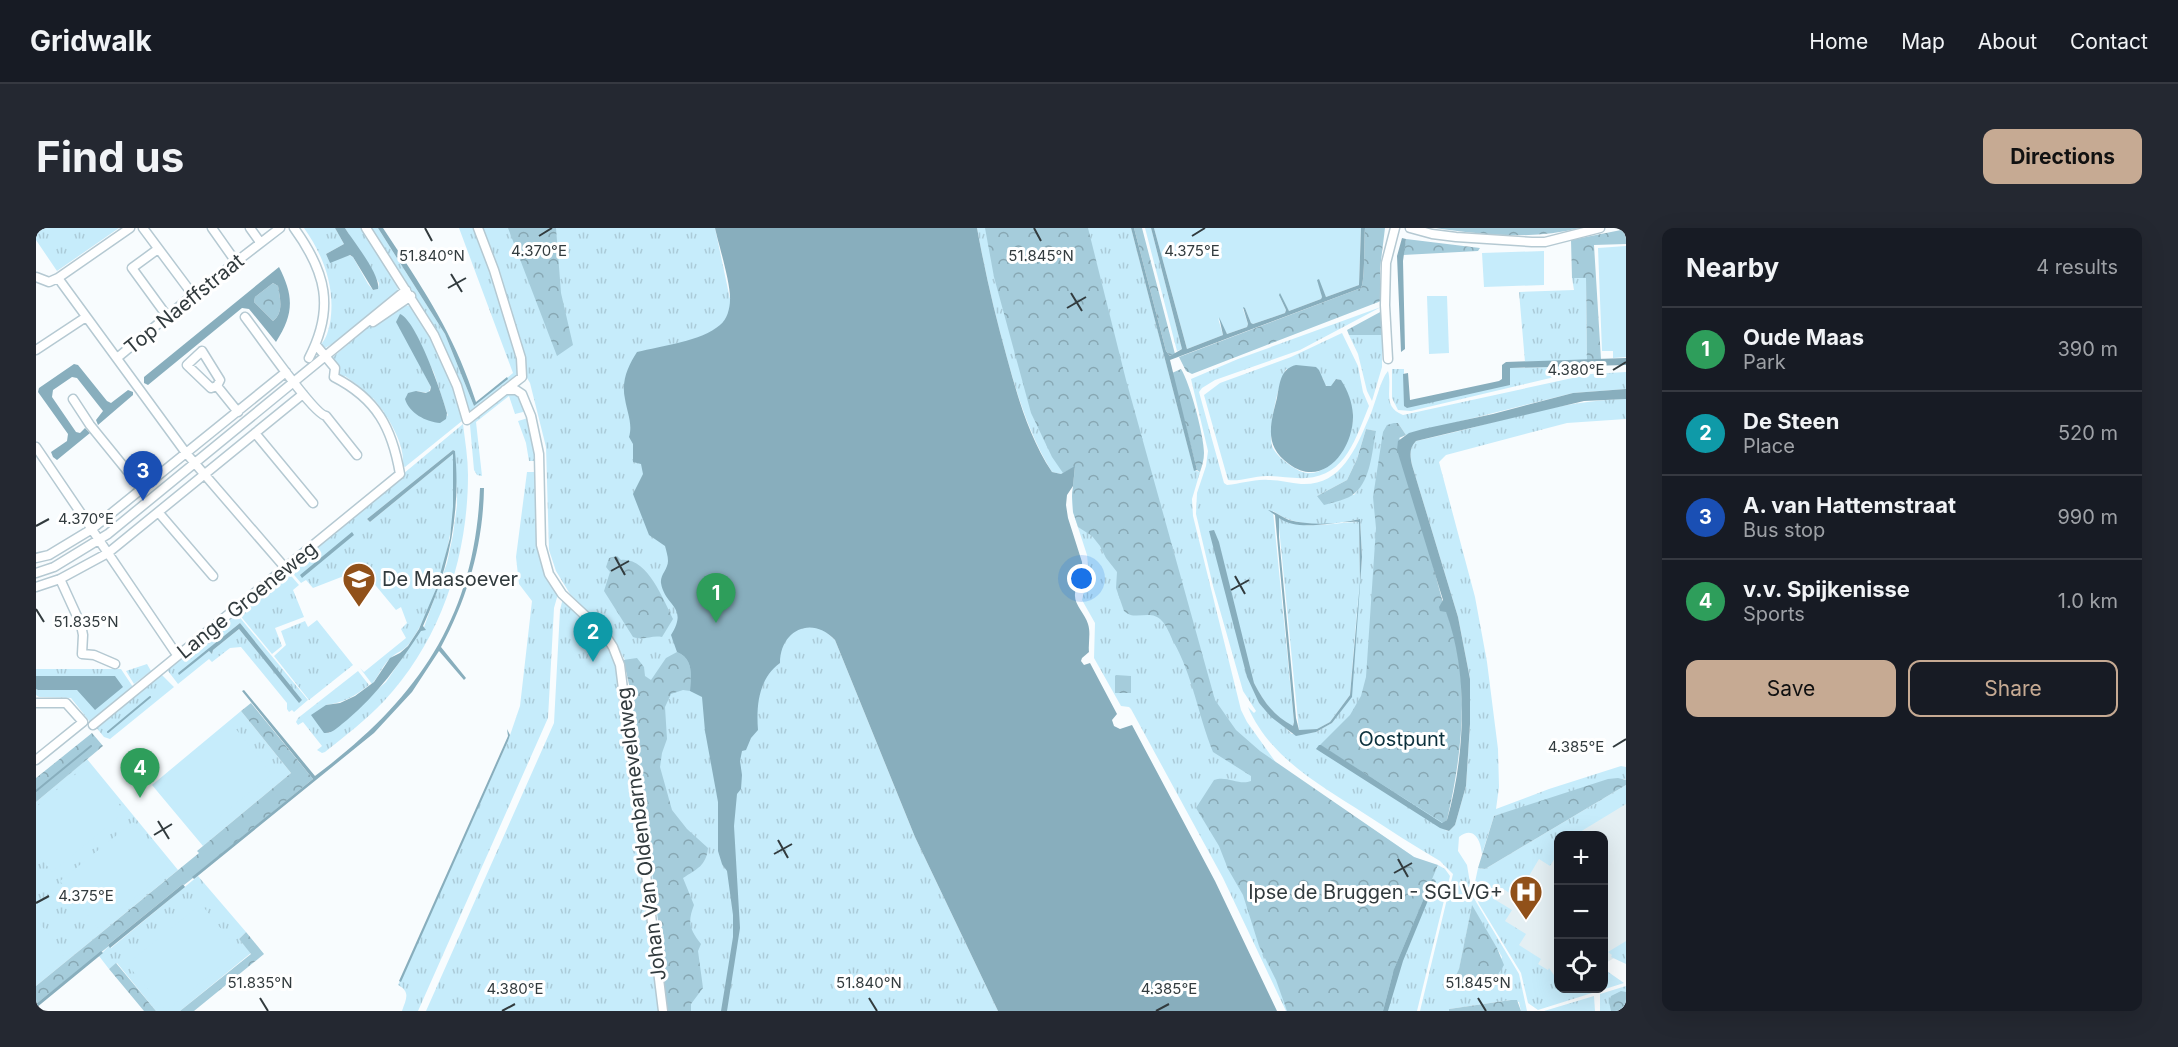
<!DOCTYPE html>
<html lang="en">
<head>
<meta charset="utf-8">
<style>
	:root { --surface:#171b24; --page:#242831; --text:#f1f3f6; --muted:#9ea1a6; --line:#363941; --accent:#c6aa93 }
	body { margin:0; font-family:Inter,sans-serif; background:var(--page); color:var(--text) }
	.controls { position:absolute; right:18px; bottom:18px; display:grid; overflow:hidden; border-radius:12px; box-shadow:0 6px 24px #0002 }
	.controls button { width:54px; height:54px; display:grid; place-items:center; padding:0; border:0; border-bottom:2px solid var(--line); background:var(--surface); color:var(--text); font:30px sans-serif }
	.you { position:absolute; left:1046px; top:351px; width:21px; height:21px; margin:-15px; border:4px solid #fff; border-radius:50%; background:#1a73e8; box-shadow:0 0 0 9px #1a73e833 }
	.badge { display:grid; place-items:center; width:39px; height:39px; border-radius:50%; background:var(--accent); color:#fff; font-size:20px; font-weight:700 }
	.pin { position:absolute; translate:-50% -50px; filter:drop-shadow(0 2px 3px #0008) }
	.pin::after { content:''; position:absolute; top:32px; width:21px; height:18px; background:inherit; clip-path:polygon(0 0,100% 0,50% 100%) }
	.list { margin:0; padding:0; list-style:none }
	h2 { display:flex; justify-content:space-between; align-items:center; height:78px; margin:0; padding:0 24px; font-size:26px }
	h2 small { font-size:20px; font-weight:400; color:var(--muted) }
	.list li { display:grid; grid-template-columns:39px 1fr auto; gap:18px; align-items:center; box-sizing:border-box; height:84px; padding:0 24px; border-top:2px solid var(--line) }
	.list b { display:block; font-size:22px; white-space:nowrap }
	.list p { margin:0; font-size:20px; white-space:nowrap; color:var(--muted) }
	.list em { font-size:20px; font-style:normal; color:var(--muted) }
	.actions { display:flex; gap:12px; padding:18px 24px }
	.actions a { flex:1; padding:14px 0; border:2px solid var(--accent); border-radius:12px; text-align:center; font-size:21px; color:var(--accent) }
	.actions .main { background:var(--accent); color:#111 }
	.icon { flex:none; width:33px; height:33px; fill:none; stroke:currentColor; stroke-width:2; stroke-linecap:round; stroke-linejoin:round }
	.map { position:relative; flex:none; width:1590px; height:783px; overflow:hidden; border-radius:12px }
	header { display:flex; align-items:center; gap:36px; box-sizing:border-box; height:84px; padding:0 30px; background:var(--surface); border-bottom:2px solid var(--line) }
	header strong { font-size:28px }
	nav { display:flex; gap:33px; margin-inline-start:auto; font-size:21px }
	.intro { display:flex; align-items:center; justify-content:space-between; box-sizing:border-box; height:144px; padding:0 36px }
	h1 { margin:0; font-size:42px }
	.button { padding:15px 27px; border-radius:12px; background:var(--accent); color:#111; font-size:21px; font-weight:700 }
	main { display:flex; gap:36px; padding:0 36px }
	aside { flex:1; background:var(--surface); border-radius:12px; box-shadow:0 6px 24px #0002 }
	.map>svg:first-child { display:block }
	.built { fill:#e4eff3 }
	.grass { fill:url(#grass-tufts); fill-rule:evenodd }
	.forest { fill:url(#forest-crowns) }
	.garden { fill:#c6ecfb }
	.water { fill:#88aebd; fill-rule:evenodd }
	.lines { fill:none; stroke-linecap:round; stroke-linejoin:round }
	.stream { stroke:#88aebd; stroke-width:2 }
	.minor-casing { stroke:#b5c9d2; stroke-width:11 }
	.minor { stroke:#fff; stroke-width:8 }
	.ticks { fill:none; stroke:#323b3e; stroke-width:2 }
	.labels { text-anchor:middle; stroke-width:6; stroke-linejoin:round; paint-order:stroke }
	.street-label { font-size:20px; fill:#323b3e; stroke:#fff }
	.poi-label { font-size:20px; fill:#323b3e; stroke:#fff; text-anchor:start }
	.park-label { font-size:20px; fill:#0b303c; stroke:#fff }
	.ticks-label { font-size:15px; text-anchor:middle; fill:#323b3e; stroke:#fff; stroke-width:6; stroke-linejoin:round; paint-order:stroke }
</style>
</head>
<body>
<header>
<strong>Gridwalk</strong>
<nav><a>Home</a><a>Map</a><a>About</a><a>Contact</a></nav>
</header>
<div class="intro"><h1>Find us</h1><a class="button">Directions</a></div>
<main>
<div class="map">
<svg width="1590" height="783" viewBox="0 0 1590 783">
	<defs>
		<pattern id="grass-tufts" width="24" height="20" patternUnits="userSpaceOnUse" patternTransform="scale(1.5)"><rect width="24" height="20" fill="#c6ecfb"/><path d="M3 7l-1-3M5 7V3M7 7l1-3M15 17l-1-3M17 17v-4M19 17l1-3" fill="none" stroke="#abcbd8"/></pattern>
		<pattern id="forest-crowns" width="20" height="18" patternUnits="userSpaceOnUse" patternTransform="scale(1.5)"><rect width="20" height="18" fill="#a5ccdb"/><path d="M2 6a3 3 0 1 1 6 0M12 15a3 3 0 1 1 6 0" fill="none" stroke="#87a7b3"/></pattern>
	</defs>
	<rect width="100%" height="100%" fill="#f8fcfe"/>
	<!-- built -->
	<path class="built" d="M1590,564v159l-22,13v-128h-46v152l-15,15 -67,-119z"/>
	<!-- grass -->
	<path class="grass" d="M0,0h83l-62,43 -21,-31z
		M268,0h31l9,16 -18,10 4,8 19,-7 4,2 15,27 5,6 5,-1 1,-6 -34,-55h18c10,16 37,47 35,66l-54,43 -19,11 -4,-4c6,-6 7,-13 9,-21 6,-36 -7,-68 -26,-95z
		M335,0h7l67,106 29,72 39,-33 -54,-145h16l43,130 1,14 -4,6 -43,34 -6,-2c-16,-68 -58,-125 -95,-182z
		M447,0h232l15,71 95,332 10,9 80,197 83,174h-328l-21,-157 -18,-165 -6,-29 -15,-26 -40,-40 -14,-23 -7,-21 -3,-103 -16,-64 -3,-5 -4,-23z
		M941,0h154l63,242 6,2 -8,27 1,17 48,194 6,12 30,42 137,93 23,12 1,-4 7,4 5,7 -33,135h-131l-63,-133 -92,-169 -2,-2 -8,-1 -27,-48 1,-35 -13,-23 6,-25v-10l-1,-10 -14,-43 -1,-16 3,-29 -14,7 -9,-2c-22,-36 -34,-74 -45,-114 -12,-43 -22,-86 -30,-130z
		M1109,0h6l31,121 -5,2z
		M1550,49l1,83 -62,2 -6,-70 55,-2 -2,-12z
		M367,77l9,1c24,34 41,74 50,115l-57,46 -3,-2c4,-13 -7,-35 -15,-48l-2,1 -3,-4 2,-2 -11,-14 -2,2 -13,-11 2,-2 -15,-11 -2,2 -3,-1c-1,-3 -7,-17 -7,-20l33,-28zM379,105l19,40 14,43 -32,-25 12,2 3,-6 -12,-24z
		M1345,79l-81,43 -85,30 -13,8 -3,4 25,91 3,2c14,-1 27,-6 41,-5 11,0 22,3 33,4 40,2 54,-34 68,-66 6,-12 11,-38 19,-47 5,17 -7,36 15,44l188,-41 35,-2v17l-53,4 -167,42 -8,-12 47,407 4,1 6,-6 11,-39 4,-62v-45l-12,-62 -46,-152c-2,-9 -3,-17 4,-24 70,-14 139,-41 210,-42v20l-59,4 -121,32 -7,7 36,135 12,65 11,87 1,38 -3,22 53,-20 72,-23 5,1v13l-2,-1 -130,37 -12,38c-1,-13 -8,-29 -23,-17l-1,14 9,14 5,30 47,79 8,37h-6l-2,-9 -8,-2 -62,9v2h-29l33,-137 -13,-13c-26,-15 -50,-31 -75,-47 -45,-29 -95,-56 -117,-107l6,6 2,-2 -13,-20 -30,-105 -17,-72 1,-21 9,-27 2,-15 -17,-72 47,-20zM1330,201l9,2c-4,24 -5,45 -21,64l-37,1 30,-16 10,-21zM1237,283c24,18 60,14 87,8l2,38 -2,24 -1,-59c-24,0 -60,10 -81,-5l21,214 18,-2 13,-7 20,-27 9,-108 -8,110 -19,26 -16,9 -24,2 -33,-31 -40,-161 35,141c9,19 20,33 39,44l1,-5zM1436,678l30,51 -10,23 -9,4 -32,2 8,-16z
		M1306,105l16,33 5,26 6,14c-13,31 -23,70 -63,72 -12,1 -25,-2 -37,-2 -14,-1 -28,6 -41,4l-24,-85 16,-12 71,-26zM1250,141l37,9 1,6 4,3h3l4,-7 3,-1c20,30 20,50 -3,79 -7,8 -15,16 -27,15 -6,0 -12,-4 -17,-7 -7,-5 -16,-12 -19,-20 -4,-17 6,-61 14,-77z
		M1313,107h33v32l-10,34 -5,-10 -9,-37z
		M1565,138l-190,45 -13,-1 -6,-12v-29h12v36l106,-21v-16z
		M474,165l8,2 7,12 -2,5 -8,2 -6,-18 -33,26 6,54 -5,-1 -3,-5 -4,-45 2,-5 31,-25z
		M492,190l8,43h-7l-3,-18 -8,-22z
		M427,196c2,17 5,34 5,51 0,82 -27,165 -84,226 -18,19 -39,35 -59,51l-3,1 -5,-3 5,-4 -19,-24 -5,3 -2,-3 2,-4 60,-47 11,14c-14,11 -26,18 -43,20l-2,28h5l57,-51 35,-52h2l24,-67 6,-28 4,-30 -2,-54 -2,-1 -86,69 3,3 83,-68c9,52 -12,148 -44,190 -5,7 -13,8 -18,14 -8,6 -12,18 -19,26l-12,-16 4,4 42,-34 -5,-9 6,-6 -6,-16 -5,3 -34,-41 -49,19 -7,-8 -5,3 -12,-14z
		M491,244h10v64l21,58 -4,14 -6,110 -130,293h-16c4,-12 9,-19 -4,-26l110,-244 12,-35 12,-105 -13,-17 -3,-27z
		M251,343l12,14 -6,5 11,27 -29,11 7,18 -10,8 -34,-41z
		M527,370c22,19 40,37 53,64l45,349h-235l128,-288 6,-113z
		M201,386l71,86 -14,12 -2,-2 -3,2 -2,-3v-6l-46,-56 -11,1 -18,14 -3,-3 -31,25 -10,-13v-3zM204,395l2,4 57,75 -60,-73 -26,21 -1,4 -3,-3 -30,22z
		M281,392l36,45 -44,35 -35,-44 12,-11 -5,-14 24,-10 3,6z
		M111,436l4,7 -17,13 -8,-13z
		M0,441h85l12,18 -43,35 -19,-24 -32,-1 -3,-2v-6l2,1h39l4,2 34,-16h-79z
		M125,446l13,13 -64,52 -6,-2 -9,-11z
		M205,483l50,62 -88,73 -51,-61z
		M51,531l91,111 -142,116v-184z
		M1590,557v19l-51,31 -17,1v17l-8,13 -11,-7 -13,22 -5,-3 -6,10 14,6 -5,9 -22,-15 -8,11 18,11 -7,11 21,13 -7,11 22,14 -3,5 10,6 1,-2 9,13v7h46v-19l20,14 -86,27 -10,-7 -7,-30 -42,-69 -4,-10 -1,-7 4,-19 7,1z
		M162,648l48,56 -7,7 12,14 -71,58h-24l-39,-48 -8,6 -10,-13 10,-10 2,2z
		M1590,713v23l-15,-7 1,-2 -4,-3z
		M1590,758v25h-26v-17z
		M1558,768l1,15h-51z"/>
	<!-- forest -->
	<path class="forest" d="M472,0h48l5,65 12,52 -16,11z
		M949,0h103l38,152 89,320 21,30 24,21 154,106 24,8 -44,104 -11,42h-96l-11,-31 -17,-34 -16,-51 -15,-26 -9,-23 -23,-38 18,-28c13,-5 25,6 37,1v-5l-38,-24c-15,-37 -20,-76 -40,-111 -3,-6 -6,-15 -11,-20 -11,-13 -27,1 -38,-10l-8,-23 1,-16 -11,-14 -6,-12 -8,-10 -14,-9 -5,-15 -1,-16 3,-29 -12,6 -11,-16 -21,-44 -37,-136z
		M1098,0h8l33,126 -5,2 -4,-5z
		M1329,0h20l-5,41 1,32 -189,73 -6,-3 -7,-14 182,-69c4,-7 3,-48 4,-60z
		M1399,0h145c-49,12 -97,7 -145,0z
		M1590,1v15l-32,1 7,114 -14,1 -1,-82h-14l-1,-38z
		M1370,11l74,9 -2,3 -75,4z
		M237,55l5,3c2,12 6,27 -5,35l-19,-19 1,-5z
		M1346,83v24h-33l-2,-5z
		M1145,141c9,14 23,67 23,84 0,7 -2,13 -4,19l-3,-2 -25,-97z
		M1358,195h4l8,12 -7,3 44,165c29,67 20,148 4,217l-4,3 -123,-78 30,-30 11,-19 5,-19 10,-149 -3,-31 10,-65 4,-7z
		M1330,201l10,2c-4,20 -5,48 -21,62 -8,7 -21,9 -31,12l-7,-9 30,-16 10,-21z
		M581,328l4,4c26,-3 42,39 52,59l-11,18c-12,-2 -16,4 -29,0l-29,-46 6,-19 -4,-5 3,-9z
		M641,424c17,7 14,24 13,39l-7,-1 -12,4 -6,13 2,32 -5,14 -2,14 12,43 15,19 21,19c-2,18 -11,21 -25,30l11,27c-7,18 -4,25 7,39l-3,7 5,37 -12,16v7h-24c-6,-75 -16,-149 -25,-224 -5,-41 -7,-86 -19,-127l14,-2 7,9 1,9 6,4 15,-22z
		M1080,447l15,1v17h-16v-17z
		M215,475l62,76 -120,98v1l-9,7 -1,-1 -75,61 1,1 -73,58v-18l163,-133 -2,-2 94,-78 -50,-62z
		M56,505l11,13 -67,56v-24z
		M1582,550l8,2v5l-141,84 -7,-1 16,-52 114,-37z
		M1436,677l25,43 7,17c-12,23 -30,20 -53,21l8,-17z
		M210,704l18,22 -70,57h-14l71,-57 -12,-15z
		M80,735l40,48h-12l-35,-42z
		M1585,763l5,1v19h-15l-2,-9 2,-6z
		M1475,772h6l4,11h-72v-2z"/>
	<!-- garden -->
	<path class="garden" d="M1118,0h207l-2,57 -33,12 -8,-18 4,18 -1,2 -32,12 -10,-16 7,15 -1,3 -32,11 -2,-1 -6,-15 -2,1 5,15 -1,3 -20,7 -9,-16 5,17 -36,14z
		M1590,18v111l-13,1v-7h-11l-4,-103z
		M1508,23v34l-60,2 -2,-34z
		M1391,68h20l2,57 -20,1z
		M195,495l41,51 -76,62 -41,-50z
		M51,537l38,47 -73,60 -16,-20v-45z
		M97,594l38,46 -73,60 -38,-47z
		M165,676l38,47 -73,60 -39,-47z
		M0,691l29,35 -29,23z"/>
	<!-- water -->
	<path class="water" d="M299,0h10c8,13 36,47 33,61l-5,1 -20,-33 -3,-2 -20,8 -4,-9 18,-10z
		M342,0h5c39,59 71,105 93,174l31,-25 1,2 -34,27 -29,-72z
		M679,0h262c8,44 18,87 30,130 11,40 22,79 45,114l9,2 14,-8 -2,20 -6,9 -1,10 2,13 14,44c1,12 -6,20 -7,32 -1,11 10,19 13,30 3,9 0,19 1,28l-7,6 -1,3 3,4 6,-2 27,51 -5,6 2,6 6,3 12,-4 83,156 62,130h-279l-83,-174 -80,-197c-23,-25 -55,-10 -55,23 -21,15 -24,42 -22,67l-7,8 -5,12 -4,1 -2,10 2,14 -1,14 -4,5 -3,32 6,102 -13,83h-6l12,-74v-22l-6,-44 -5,-7 -4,-13v-49l-13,-71 -3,-34 -12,-6c1,-15 4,-32 -13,-39l-6,-17c18,-29 -6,-28 -10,-52 -1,-8 7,-14 7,-22 0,-5 -2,-11 -3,-15l-16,-11 -16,-41 10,-20 -2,-10 -8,-2v-18l-4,-7c4,-13 -2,-25 -4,-38 -4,-18 3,-33 12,-47 24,-6 65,-11 83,-27 7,-5 10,-17 10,-25 1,-16 -11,-54 -15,-72z
		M1095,0h3l32,123 4,5 12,-7 -31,-121h3l33,121 36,-14 -4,-18 8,17 20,-7 1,-3 -5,-17 2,1 6,15 2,1 32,-11 1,-3 -7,-15 1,-2 9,18 32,-12 1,-2 -5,-17 2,-1 7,18 33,-12 2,-57h4c-1,11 0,55 -4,60l-191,72 27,110 -3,1z
		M1366,10l4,1 -3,22 2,88 -4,3 -4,-96z
		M243,39c15,29 15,47 -3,75l-27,-33 -7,-1 -94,77 -4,-2v-6zM237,55l5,3c2,12 6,27 -5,35l-19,-19 1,-5z
		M364,86c17,7 42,80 47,99l-1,6 -6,4c-14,-1 -31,-10 -35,-24l3,-6 8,-2 10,2 4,-2 1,-4 -35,-65z
		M1590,130v7l-116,3v17l-103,23 -3,-2 -1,-32 5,-1 2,27 89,-19 3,-2v-14l4,-3z
		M38,136l4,1 29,36 4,2 17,-13 5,2v3l-35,30 -2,-5 7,-9 -26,-33 -5,-1 -19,13 -1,7 24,35 4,1 5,-5 5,5 -33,27 -4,-3 -2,-5 16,-11 1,-7 -30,-42 1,-4z
		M1260,137l20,2 3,3 7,16h5l5,-7 5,1c7,11 11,22 12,35 1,33 -29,75 -64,49 -25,-18 -19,-39 -12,-66 3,-15 3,-29 19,-33z
		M1590,161v10l-42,2 -168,40c-7,7 -6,15 -4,24l46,152 12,62v45l-4,62 -11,39 -6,6 -9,-3 -124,-79 3,-4h2l121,78 5,-3c18,-63 22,-146 -1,-208l-6,-1 -1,-4 4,-7 -46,-150 1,-9 11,-8 14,-4 70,-15 80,-21z
		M417,222l2,1c6,61 -6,119 -32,175l3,4 -5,1c-22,33 -43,63 -74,89 -7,5 -14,14 -23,13l-13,-18 15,-10 14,-2 15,-7 19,-14 16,-24 10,-5 8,-7 11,-17 17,-40 14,-51 3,-31v-53l-83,68 -3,-3z
		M444,260h4c-1,57 -16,109 -43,159l25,31 -2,2 -25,-29 -27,41 -38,41 -180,146 -2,-2 121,-98 -71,-88 2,-1 71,86c102,-76 160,-158 165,-288z
		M1232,282c8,2 13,7 21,10 23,6 49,4 71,-1l2,38 -10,140 -20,26 -16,9 -20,4 -25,-19 -12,-14 -12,-26 -38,-146 5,-1 5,12 35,141c9,18 20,33 39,43l1,-4 -19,-207zM1243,290c21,15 56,2 80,4l1,60 -10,113 -20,27 -13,7 -18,1 -3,-12 -17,-181z
		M316,304l2,3 -52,43 -2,-3z
		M204,395l62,77 -3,3 -60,-74 -26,21 -1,4 -3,-3 -30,24 -1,-2z
		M0,448h79l8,11 -28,23 -18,-20h-39l-2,-1z
		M471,501l3,6 -2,6 -107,241 -2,-1 109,-245z
		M1396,651l4,2 -33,80 -15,50h-5l11,-42z
		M147,656l2,3 -75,61 -2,-3z
		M65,723l2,2 -67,55v-4z"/>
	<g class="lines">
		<!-- stream -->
		<path class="stream" d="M72,504l42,-35
			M0,563l55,-45"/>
		<!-- minor casing -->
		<g class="minor-casing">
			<path id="minor" d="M107,0l50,67
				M176,0l24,34
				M214,0l10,14
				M258,0c32,44 41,80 15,130
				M330,0l68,107 23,51 10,34 55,-43 -1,-19 -27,-88 -16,-42
				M1374,0l22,6 24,3 76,5h13l55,-14
				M122,21l-26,19 35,48
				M0,49l13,5 9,-4 128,175 95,110
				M22,50l72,-50
				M209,89c12,15 68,97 81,99l31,39
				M337,94l38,-26
				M0,122l50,-33
				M81,130l76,-63 87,-67
				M1352,131l-3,-54 1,-42 9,-35
				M181,158l3,-6 -18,-29 -15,14 24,23 6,-2 21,26
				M469,162h11l6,4 9,22 8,38 2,91 8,29 13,20 42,39 9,14 7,18 43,346
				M37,171l17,26 52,64
				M219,205l58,70
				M0,219l139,205
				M123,285l54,63
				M0,330l13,-3 43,-26 194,-157
				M0,345l18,-6 54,-33 298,-244
				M24,351l21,46 2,10 -1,19 12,1 21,9
				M0,359l24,-8 48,-26 195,-159
				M0,475h30l17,19 -47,38
				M57,497l307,-251c-8,-46 -23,-75 -66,-97l1,-9 -19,-23"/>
		</g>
		<!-- minor -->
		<use href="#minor" class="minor"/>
	</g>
	<!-- ticks -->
	<path class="ticks" d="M389,0l7,13M998,0l7,13M503,8l13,-8M1156,8l13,-8M415,46l11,18M412,60l18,-10M1035,65l11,18M1031,80l19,-11M1577,142l13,-8M0,298l13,-7M579,329l10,18M575,343l18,-10M1199,348l10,18M1195,362l18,-10M0,381l8,13M1577,519l13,-8M122,593l11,18M118,607l18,-11M742,612l10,18M738,626l18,-10M1362,631l10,18M1358,645l18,-10M0,675l13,-7M224,770l8,13M833,770l8,13M1442,770l8,13M466,783l13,-7M1120,783l13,-7"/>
	<!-- icons -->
	<defs>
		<g id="school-pin" transform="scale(1.725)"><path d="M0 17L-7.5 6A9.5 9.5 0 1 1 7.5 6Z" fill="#91511a" stroke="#fff"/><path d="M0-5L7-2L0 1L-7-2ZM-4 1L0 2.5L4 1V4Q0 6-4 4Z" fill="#fff"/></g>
		<g id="hospital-pin" transform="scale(1.725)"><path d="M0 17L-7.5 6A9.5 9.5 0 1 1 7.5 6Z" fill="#91511a" stroke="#fff"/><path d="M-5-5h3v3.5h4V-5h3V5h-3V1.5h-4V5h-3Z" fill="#fff"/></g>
	</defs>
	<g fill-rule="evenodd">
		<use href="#school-pin" x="323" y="351"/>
		<use href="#hospital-pin" x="1490" y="664"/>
	</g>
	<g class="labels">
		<!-- street labels -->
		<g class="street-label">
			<text transform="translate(148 76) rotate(-39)" y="7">Top Naeffstraat</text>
			<text transform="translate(211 372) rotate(-39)" y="7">Lange Groeneweg</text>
			<text transform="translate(605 606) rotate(-97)" y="7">Johan Van Oldenbarneveldweg</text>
		</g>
		<!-- poi labels -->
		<g class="poi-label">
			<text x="346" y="358">De Maasoever</text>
			<text x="1467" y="671" text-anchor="end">Ipse de Bruggen - SGLVG+</text>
		</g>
		<!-- park labels -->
		<g class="park-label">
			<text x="1366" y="518">Oostpunt</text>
		</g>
	</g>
	<g class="ticks-label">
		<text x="503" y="28">4.370°E</text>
		<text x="1156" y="28">4.375°E</text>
		<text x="396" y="33">51.840°N</text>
		<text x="1005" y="33">51.845°N</text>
		<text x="1540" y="147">4.380°E</text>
		<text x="50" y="296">4.370°E</text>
		<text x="50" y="399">51.835°N</text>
		<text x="1540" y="524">4.385°E</text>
		<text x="50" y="673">4.375°E</text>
		<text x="224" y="760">51.835°N</text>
		<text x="833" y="760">51.840°N</text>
		<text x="1442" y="760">51.845°N</text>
		<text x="479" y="766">4.380°E</text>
		<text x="1133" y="766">4.385°E</text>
	</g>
</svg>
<div class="controls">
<button>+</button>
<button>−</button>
<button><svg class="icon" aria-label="locate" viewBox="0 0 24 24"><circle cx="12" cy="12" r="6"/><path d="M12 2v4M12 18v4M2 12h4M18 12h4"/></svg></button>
</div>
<div class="you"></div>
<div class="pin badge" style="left:680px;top:395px;background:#2e9e5b">1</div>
<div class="pin badge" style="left:557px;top:434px;background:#0f9aa8">2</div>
<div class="pin badge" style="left:107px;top:273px;background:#1a4fb4">3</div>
<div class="pin badge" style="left:104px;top:570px;background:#2e9e5b">4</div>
</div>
<aside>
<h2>Nearby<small>4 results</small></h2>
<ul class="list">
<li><span class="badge" style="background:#2e9e5b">1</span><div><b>Oude Maas</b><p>Park</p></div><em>390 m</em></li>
<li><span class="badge" style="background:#0f9aa8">2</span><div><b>De Steen</b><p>Place</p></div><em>520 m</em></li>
<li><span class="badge" style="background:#1a4fb4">3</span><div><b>A. van Hattemstraat</b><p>Bus stop</p></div><em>990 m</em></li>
<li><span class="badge" style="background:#2e9e5b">4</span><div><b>v.v. Spijkenisse</b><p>Sports</p></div><em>1.0 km</em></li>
</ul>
<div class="actions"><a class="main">Save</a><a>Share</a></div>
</aside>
</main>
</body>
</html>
